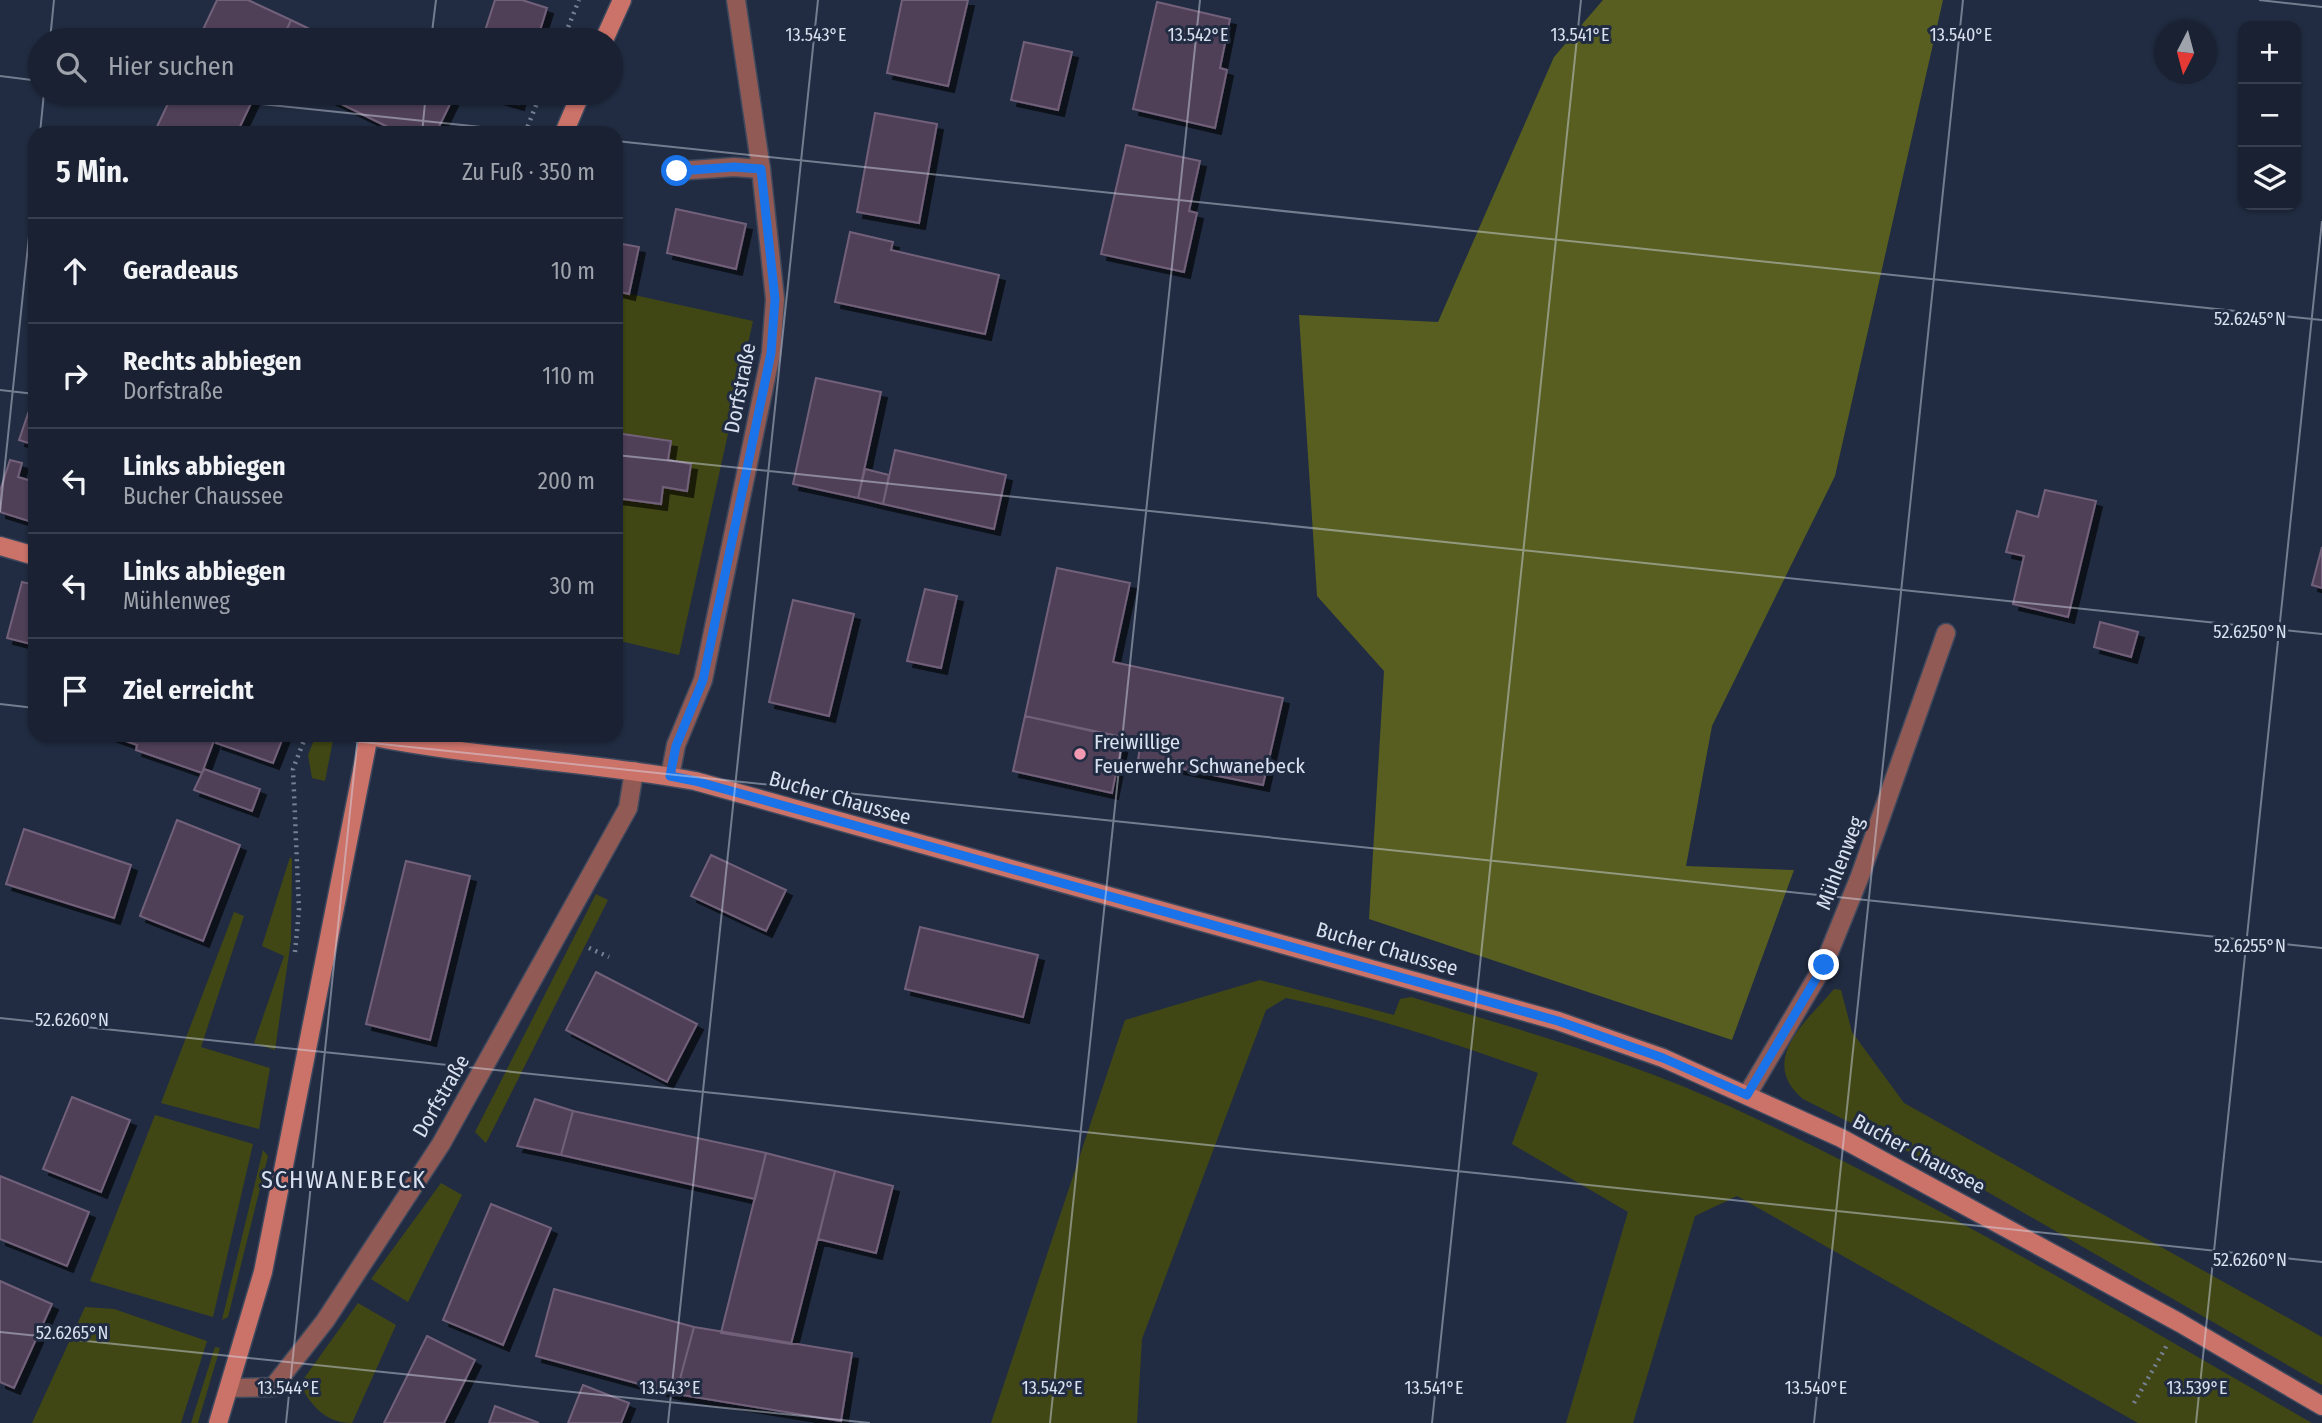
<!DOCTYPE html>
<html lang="de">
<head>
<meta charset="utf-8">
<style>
	:root { --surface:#192132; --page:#22293a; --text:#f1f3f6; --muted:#9fa3ac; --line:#373e4d }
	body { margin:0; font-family:"Fira Sans Condensed",sans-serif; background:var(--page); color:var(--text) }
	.controls { position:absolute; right:21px; top:21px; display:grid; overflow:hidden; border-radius:14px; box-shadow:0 2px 5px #0004 }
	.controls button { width:63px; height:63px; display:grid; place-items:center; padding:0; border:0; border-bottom:2px solid var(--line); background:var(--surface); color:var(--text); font:35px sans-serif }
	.compass { position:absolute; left:2154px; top:21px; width:63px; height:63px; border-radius:50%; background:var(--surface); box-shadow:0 2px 5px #0004; rotate:186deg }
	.stop { position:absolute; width:21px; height:21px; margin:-16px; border:5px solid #1a73e8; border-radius:50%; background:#fff }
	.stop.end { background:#1a73e8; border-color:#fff; box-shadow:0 2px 7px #0008 }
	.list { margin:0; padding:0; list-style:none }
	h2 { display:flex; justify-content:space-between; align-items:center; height:91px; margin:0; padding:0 28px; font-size:30px }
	h2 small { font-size:23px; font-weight:400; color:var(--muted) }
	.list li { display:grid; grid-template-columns:46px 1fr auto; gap:21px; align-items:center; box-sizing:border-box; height:105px; padding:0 28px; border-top:2px solid var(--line) }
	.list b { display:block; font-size:26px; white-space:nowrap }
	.list p { margin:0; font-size:23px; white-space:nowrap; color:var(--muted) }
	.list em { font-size:23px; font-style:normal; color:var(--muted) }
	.icon { flex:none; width:38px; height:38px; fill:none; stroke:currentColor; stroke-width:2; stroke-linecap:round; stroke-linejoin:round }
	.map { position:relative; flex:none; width:2322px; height:1423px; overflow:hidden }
	.search { position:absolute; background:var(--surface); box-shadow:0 2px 5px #0004; left:28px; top:28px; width:595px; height:77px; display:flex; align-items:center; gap:18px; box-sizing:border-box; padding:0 24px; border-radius:38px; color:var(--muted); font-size:26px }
	.panel { position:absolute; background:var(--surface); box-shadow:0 2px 5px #0004; left:28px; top:126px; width:595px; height:616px; border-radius:21px }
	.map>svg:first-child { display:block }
	.green { fill:#414714 }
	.forest { fill:#575e20 }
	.building { fill:#504058; stroke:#72617a; stroke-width:2; filter:url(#shadow) }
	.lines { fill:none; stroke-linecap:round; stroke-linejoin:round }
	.lane-casing { stroke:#3e495e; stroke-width:21 }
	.street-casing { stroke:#3e495e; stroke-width:21 }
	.secondary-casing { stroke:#3e495e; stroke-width:21 }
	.path { stroke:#768093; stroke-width:4.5; stroke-dasharray:2 5; stroke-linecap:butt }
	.lane { stroke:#925a54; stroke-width:18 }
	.street { stroke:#925a54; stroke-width:18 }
	.secondary { stroke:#cb7269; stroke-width:18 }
	.route { stroke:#1a73e8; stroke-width:9 }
	.ticks { fill:none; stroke:#d9e1f0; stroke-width:2; stroke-opacity:0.45 }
	.poi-dot { fill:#f19ab1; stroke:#212c42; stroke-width:2.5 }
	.labels { text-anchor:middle; stroke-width:6; stroke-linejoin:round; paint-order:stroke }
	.street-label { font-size:21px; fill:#d9e1f0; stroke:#212c42 }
	.poi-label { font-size:21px; fill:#d9e1f0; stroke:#212c42; text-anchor:start }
	.quarter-label { font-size:24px; letter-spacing:2px; fill:#d9e1f0; stroke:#212c42 }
	.ticks-label { font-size:18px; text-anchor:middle; fill:#d9e1f0; stroke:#212c42; stroke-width:6; stroke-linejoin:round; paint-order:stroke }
</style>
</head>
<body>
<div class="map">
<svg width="2322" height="1423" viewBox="0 0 2322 1423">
	<defs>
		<filter id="shadow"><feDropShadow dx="6" dy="6" stdDeviation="0" flood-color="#0009"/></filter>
	</defs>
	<rect width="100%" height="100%" fill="#212c42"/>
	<!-- green -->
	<path class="green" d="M616,291l137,30 -74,334 -63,-15z
		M316,735h18l-9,46 -13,-3 -4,-23z
		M290,857l2,2 -1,81 -16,110 -21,-7 30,-87 -22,-10z
		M596,894l12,6 -122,243 -11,-11z
		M234,912l10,4 -43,131 69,21 -11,61 -98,-26z
		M1260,980l134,35 6,-16 11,-2c107,32 217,63 320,110 200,92 390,206 581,316h-174l-401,-227 -42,20 -62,207h-67l62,-211 -116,-68 26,-71c-82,-29 -167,-58 -252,-75l-20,12 -124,329 -5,84h-146l134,-403z
		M1834,989l7,1 11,42 52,71 418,234v48l-343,-198 -176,-88c-46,-39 4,-78 31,-110z
		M155,1115l98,29 -40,173 -123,-36z
		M263,1150l5,6 -40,161 -6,3z
		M441,1183l21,12 -54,107 -37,-23z
		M358,1303l38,22 -44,98c-26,0 -41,-17 -52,-39z
		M85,1307l29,2 93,32 -26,82h-149z
		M215,1347l5,1 -21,71 -1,4h-7z"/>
	<!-- forest -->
	<path class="forest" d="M1603,0h340l-108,476 -123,250 -26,140 108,4 -62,170 -363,-121 15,-248 -67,-75 -18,-281 139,7 116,-265z"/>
	<!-- building -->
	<path class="building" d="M217,0h31l43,20 -9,20h-84z
		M495,0h27l25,8 -10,32h-55z
		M902,0h66l-20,86 -61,-13z
		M1157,2l73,17 -10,49 7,2 -12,58 -82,-19z
		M291,20l41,20h-50z
		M1024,42l48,10 -14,58 -47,-10z
		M173,93h83l-19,40h-83z
		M319,93h118l15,7 -16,33h-36z
		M479,93h42l-3,11z
		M875,113l62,11 -18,99 -62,-11z
		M1126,145l74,16 -11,50 8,2 -13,59 -83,-18z
		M676,209l70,15 -10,45 -69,-16z
		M850,232l43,10 -2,8 108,25 -14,59 -150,-32z
		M617,243l22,4 -10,47 -13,-3z
		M816,378l65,14 -23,106 -65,-14z
		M35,393v52l-16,-5z
		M616,433l55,8 -3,19 23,4 -4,27 -24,-4 -2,17 -45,-6z
		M895,450l111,25 -12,54 -111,-25z
		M10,460l12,3 -4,14 17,5v41l-35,-11v-21z
		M865,469l24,6 -6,29 -25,-6z
		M2045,490l51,11 -28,116 -55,-13 11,-48 -18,-4 11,-41 21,6z
		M2322,547v41l-10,-3z
		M1057,568l73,15 -17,79 170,36 -20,87 -125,-25 3,-19 -116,-25z
		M22,582l13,3v60l-28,-7z
		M925,589l32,7 -16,72 -34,-7z
		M793,600l61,14 -25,102 -60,-14z
		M2100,622l38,10 -7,25 -37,-10z
		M1025,716l98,22 -11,55 -99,-22z
		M109,735h107l-14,38 -66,-23 1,-5z
		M220,735h64l-11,28 -57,-20z
		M204,769l56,20 -8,22 -58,-21z
		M177,820l63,25 -37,96 -63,-25z
		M24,829l107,36 -17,53 -108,-34z
		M711,855l75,35 -20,41 -75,-35z
		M406,861l64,15 -40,164 -64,-16z
		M920,927l118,28 -15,62 -118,-28z
		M596,972l101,52 -30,58 -101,-52z
		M72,1097l58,23 -29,72 -58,-23z
		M535,1099l38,12 -12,44 -44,-9z
		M573,1111l193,42 -11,46 -194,-44z
		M766,1153l69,18 -44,173 -70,-11z
		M835,1171l58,15 -17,67 -58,-14z
		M0,1176l89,36 -22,54 -67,-27z
		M491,1204l60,24 -48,117 -60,-25z
		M0,1281l52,23 -38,84 -14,-6z
		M554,1289l140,38 -18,67 -140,-38z
		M694,1327l158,26 -11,68 -165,-27z
		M427,1336l48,24 -31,63h-60z
		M583,1385l46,18 -8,20h-53z
		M495,1406l44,17h-50z"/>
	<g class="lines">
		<!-- lane casing -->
		<g class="lane-casing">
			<path id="lane" d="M677,171l57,-4 27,2
				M1747,1095l77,-130 36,-89 86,-243"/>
		</g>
		<!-- street casing -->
		<g class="street-casing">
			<path id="street" d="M670,776l6,-31 27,-65 68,-327 4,-54 -14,-130 -25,-169
				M229,1388l44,-1 52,-66 116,-177 187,-336 6,-37"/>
		</g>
		<!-- secondary casing -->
		<g class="secondary-casing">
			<path id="secondary" d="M604,40l18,-40
				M564,133l17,-40
				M0,546l35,10
				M369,736c108,22 218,25 326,45l863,240 105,37 178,80 339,185 142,83
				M218,1423l45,-151 106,-537"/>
		</g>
		<!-- path -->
		<path class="path" d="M563,40l16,-40
			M525,133l16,-40
			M589,948l20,9
			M295,952l4,-42 -6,-141 13,-34
			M2134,1403l33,-58"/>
		<!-- lane -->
		<use href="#lane" class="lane"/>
		<!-- street -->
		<use href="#street" class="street"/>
		<!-- secondary -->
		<use href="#secondary" class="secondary"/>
	</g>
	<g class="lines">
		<!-- route -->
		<path class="route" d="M677,171l57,-4 27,2 14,130 -4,54 -68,327 -27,66 -6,30 25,5 863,240 105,37 84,37 77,-130"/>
	</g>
	<!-- ticks -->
	<path class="ticks" d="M2259,0l63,7M50,40l4,-40M431,40l5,-40M0,76l40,5M156,93l383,40M40,133l4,-40M422,133l4,-40M616,141l1706,179M0,390l35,4M616,455l1706,179M0,512l35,-333M0,704l35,4M296,735l2026,213M0,1018l2322,244M0,1332l870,91M286,1423l72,-688M668,1423l150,-1423M1050,1423l150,-1423M1432,1423l149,-1423M1814,1423l149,-1423M2196,1423l126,-1202"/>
	<!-- markers -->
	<circle class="poi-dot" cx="1080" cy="754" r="7"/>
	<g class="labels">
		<!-- street labels -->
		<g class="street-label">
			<text transform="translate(740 388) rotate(-79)" y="7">Dorfstraße</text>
			<text transform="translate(840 798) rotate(16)" y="7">Bucher Chaussee</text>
			<text transform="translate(1840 863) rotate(-69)" y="7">Mühlenweg</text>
			<text transform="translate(1387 949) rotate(16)" y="7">Bucher Chaussee</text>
			<text transform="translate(441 1096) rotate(-60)" y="7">Dorfstraße</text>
			<text transform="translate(1919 1154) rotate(28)" y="7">Bucher Chaussee</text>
		</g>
		<!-- poi labels -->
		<g class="poi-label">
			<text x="1094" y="749">Freiwillige<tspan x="1094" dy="24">Feuerwehr Schwanebeck</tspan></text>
		</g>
		<!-- quarter labels -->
		<g class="quarter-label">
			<text x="344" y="1188">SCHWANEBECK</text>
		</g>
	</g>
	<g class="ticks-label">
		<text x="816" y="41">13.543°E</text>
		<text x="1198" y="41">13.542°E</text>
		<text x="1580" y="41">13.541°E</text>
		<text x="1961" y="41">13.540°E</text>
		<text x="2250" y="325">52.6245°N</text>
		<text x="2250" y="638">52.6250°N</text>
		<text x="2250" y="952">52.6255°N</text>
		<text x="72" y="1026">52.6260°N</text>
		<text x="2250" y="1266">52.6260°N</text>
		<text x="72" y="1339">52.6265°N</text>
		<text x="288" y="1394">13.544°E</text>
		<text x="670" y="1394">13.543°E</text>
		<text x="1052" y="1394">13.542°E</text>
		<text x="1434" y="1394">13.541°E</text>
		<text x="1816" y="1394">13.540°E</text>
		<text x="2197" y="1394">13.539°E</text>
	</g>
</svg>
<div class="controls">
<button>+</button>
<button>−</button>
<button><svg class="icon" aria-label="layers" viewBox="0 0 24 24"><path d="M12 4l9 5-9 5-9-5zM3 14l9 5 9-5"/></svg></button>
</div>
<svg class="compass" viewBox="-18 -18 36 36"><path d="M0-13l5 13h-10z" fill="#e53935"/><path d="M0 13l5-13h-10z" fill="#9fa3ac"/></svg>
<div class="stop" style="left:677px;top:171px"></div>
<div class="stop end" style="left:1824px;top:965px"></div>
<div class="search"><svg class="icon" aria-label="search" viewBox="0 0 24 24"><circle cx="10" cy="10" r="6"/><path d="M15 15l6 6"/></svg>Hier suchen</div>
<section class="panel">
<h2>5 Min.<small>Zu Fuß · 350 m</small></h2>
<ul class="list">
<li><svg class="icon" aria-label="ahead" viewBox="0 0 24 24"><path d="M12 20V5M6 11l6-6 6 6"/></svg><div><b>Geradeaus</b></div><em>10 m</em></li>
<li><svg class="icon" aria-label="right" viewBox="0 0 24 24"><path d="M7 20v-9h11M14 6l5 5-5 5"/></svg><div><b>Rechts abbiegen</b><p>Dorfstraße</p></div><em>110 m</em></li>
<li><svg class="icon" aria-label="left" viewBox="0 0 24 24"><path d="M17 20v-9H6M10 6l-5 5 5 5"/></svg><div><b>Links abbiegen</b><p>Bucher Chaussee</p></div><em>200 m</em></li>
<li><svg class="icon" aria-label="left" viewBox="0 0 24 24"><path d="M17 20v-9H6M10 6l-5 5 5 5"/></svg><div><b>Links abbiegen</b><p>Mühlenweg</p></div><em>30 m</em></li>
<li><svg class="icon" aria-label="arrive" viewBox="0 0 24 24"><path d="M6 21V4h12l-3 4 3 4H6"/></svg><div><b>Ziel erreicht</b></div></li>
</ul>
</section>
</div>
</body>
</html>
